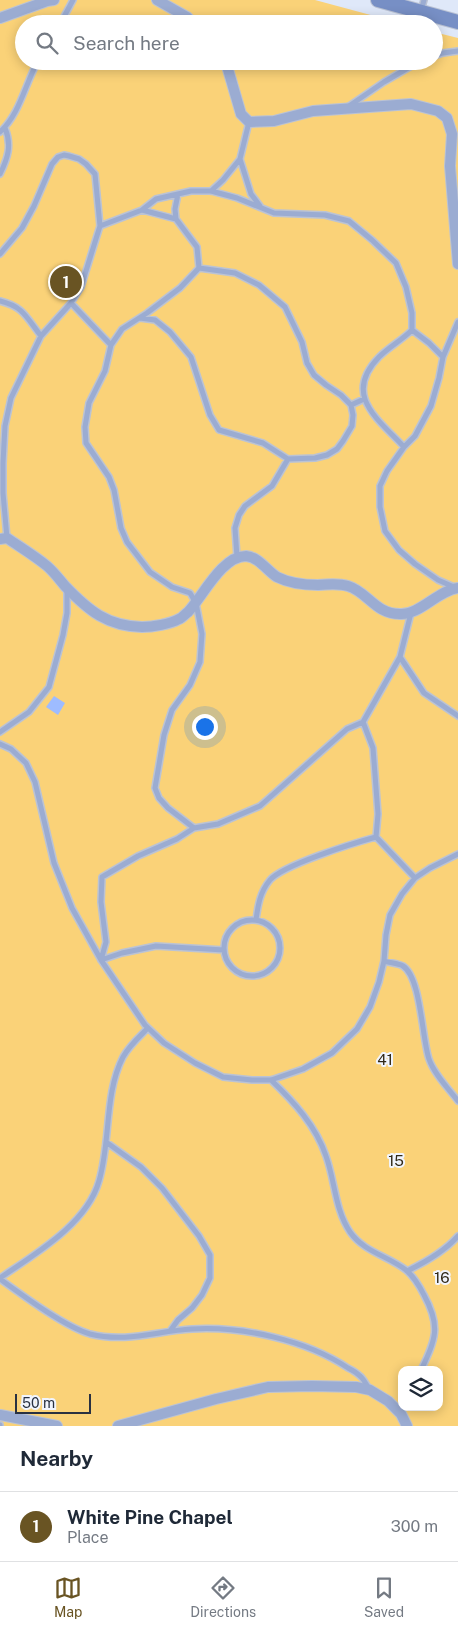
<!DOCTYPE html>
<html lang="en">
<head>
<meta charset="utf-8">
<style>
	:root { --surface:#fff; --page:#f2f2f3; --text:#1f2937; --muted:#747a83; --line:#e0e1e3; --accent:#695423 }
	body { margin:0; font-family:"Public Sans",sans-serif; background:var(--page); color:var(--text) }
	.controls { position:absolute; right:15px; bottom:15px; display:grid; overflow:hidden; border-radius:10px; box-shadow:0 2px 12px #0003 }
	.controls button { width:45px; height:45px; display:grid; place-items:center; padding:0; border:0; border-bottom:1px solid var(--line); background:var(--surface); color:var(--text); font:25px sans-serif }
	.scale { position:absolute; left:15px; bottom:12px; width:76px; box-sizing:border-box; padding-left:5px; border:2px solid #293141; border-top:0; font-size:14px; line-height:18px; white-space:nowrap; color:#293141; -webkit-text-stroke:4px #f1f5fe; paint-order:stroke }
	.you { position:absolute; left:204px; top:726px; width:18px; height:18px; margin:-12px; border:4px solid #fff; border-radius:50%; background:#1a73e8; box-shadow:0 0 0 8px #1a73e833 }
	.badge { display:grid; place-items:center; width:32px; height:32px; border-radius:50%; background:var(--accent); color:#fff; font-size:16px; font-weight:700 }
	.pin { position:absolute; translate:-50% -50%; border:2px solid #fff; box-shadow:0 1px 5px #0006 }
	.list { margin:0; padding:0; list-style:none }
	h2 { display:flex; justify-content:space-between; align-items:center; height:65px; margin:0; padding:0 20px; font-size:21px }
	h2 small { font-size:16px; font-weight:400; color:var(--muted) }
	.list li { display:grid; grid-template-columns:32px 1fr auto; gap:15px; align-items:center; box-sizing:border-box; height:70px; padding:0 20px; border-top:1px solid var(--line) }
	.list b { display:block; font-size:19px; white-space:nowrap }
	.list p { margin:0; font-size:16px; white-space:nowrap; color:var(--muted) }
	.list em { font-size:16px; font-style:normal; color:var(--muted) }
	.icon { flex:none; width:28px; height:28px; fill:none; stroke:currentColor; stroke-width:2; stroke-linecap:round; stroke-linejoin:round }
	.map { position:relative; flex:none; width:458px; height:1426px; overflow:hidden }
	.search { position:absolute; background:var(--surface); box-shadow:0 2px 12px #0003; left:15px; right:15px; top:15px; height:55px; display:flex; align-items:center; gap:12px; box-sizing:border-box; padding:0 18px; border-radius:28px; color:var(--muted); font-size:19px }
	.sheet { height:135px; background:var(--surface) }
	nav { display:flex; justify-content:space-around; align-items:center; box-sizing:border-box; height:70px; border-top:1px solid var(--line); background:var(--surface); font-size:14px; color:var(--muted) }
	nav a { display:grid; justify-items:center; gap:2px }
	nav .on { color:var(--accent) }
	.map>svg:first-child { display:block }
	.green { fill:#fad278; fill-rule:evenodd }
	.building { fill:#9ebcff }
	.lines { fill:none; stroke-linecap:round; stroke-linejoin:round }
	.lane-casing { stroke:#bbc3d4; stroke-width:8 }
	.street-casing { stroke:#bbc3d4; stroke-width:12 }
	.secondary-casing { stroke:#bbc3d4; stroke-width:16 }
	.lane { stroke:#9bacd2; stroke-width:5 }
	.street { stroke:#9bacd2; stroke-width:10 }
	.secondary { stroke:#778fc5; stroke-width:14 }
	.labels { text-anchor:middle; stroke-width:4; stroke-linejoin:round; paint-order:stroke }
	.park-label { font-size:15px; fill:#312917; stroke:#f1f5fe }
</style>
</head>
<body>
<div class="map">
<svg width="458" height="1426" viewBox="0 0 458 1426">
	<rect width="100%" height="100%" fill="#dfe8f9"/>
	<!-- green -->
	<path class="green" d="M0,0h315l89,24h-380v37h410v-29l24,6v1388h-458zM402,1370h37v37h-37z"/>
	<!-- building -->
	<path class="building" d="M66,271l11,9 -3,3 2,2 -6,6 -2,-1 -3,4 -10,-8z
		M54,696l11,7 -7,12 -12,-8z"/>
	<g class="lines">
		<!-- lane casing -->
		<g class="lane-casing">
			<path id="lane" d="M421,11l3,-11
				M60,24l13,-24
				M434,56l9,-3 15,-2
				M349,106l35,-24 36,-21
				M0,132c20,-18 25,-48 38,-71
				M240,159l11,35 9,12
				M0,174c8,-16 12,-29 5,-46
				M211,191l12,-11 17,-21 9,-37
				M142,210l34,9 21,28 2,21
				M176,219l-1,-10 3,-15
				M100,226l42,-16 14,-11 35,-8h20l26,7 37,15 51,2 24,6 23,19 24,23 10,24 6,26v17c-10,10 -23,17 -33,27 -37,38 -1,62 25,90
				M0,254l22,-26 12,-22 18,-42 6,-7 6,-2 5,1 10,3 7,5 9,10 5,52 -19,61 -10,16 -30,33 -30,62 -6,28 -2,37v30l4,45
				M199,268l36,5 24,12 26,22 17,35 5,21 7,12 12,10 15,10 10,10
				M0,301c24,6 26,16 41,35
				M71,303l40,42
				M140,318l15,2 15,12 21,25 19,58 9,15 44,13 25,16 27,-1 12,-3 10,-6 6,-8 9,-15 1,-11 -2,-10 13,-6
				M412,330l17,13 14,14
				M237,557l-2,-29 4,-13 6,-9 27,-20 16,-27
				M454,587l-16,-7 -23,-16 -16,-14 -14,-19 -5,-24v-21l7,-15 17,-24 11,-11 16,-30 8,-28 4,-21 15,-35
				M400,657l24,36 34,23
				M363,722l10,26 5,66 -2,23 39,41
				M0,732l29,-20 20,-25 14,-52 4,-22v-23
				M0,744l11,5 15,14 9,19 19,81 18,45 29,52 44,65 19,18 31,20 28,14 29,3h19l32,-11 29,-16 25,-24 13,-22 9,-25 5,-21 2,-26 4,-20 12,-21 13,-16 15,-10 28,-14
				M194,828l-26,-20 -9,-10 -4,-10 9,-53 8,-25 18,-25 10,-23 2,-28 -6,-31 -6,-10 -18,-6 -22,-15 -23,-30 -6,-14 -7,-38 -5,-13 -23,-34 -1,-16 4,-24 16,-32 6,-26 11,-16 25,-16 33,-25 19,-20
				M224 948a28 28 0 1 1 56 0a28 28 0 1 1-56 0Z
				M256,920c2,-15 4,-28 14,-40 13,-15 84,-37 106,-43
				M101,960l5,-18 -5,-40 1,-25 36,-21 39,-17 17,-11 24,-4 42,-18 87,-77 16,-7 37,-65 11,-44
				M101,960l21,-7 34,-7 68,4
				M384,961c5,2 14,2 19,5 18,11 19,73 26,93 5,15 19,29 29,42
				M271,1080c23,22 45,46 55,76 9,25 9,54 24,76 14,20 38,24 56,38 7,6 14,17 18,25 17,31 12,44 -3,75
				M106,1142l35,25 21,21 37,48 11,19v23l-8,17 -10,13 -14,12 -8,11
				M407,1271c19,-9 37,-19 51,-35
				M0,1278c35,-24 87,-54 99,-97 12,-40 5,-87 24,-124 6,-11 16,-20 25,-29
				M0,1279c22,16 65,48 90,55 37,9 66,-3 102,-5 50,-3 114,11 156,39 4,2 9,5 12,8 4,3 6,9 9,12
				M0,1425v1"/>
		</g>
		<!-- street casing -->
		<g class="street-casing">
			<path id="street" d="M157,0l30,17 7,7
				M0,18l47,-17 7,-1
				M224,61l3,5 14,48 8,8 25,-1 39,-10 98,-7 27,7 9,7 5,16 -2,32 8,98
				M0,539l7,-1c13,9 28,18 40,28 7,6 12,13 18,20 24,25 42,40 77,41 11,0 28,-3 37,-8 3,-1 6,-5 9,-7 15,-16 34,-56 58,-56 13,1 21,15 31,21 12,6 29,8 41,8 10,-1 21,-2 30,1 20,6 27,28 52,28 20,1 37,-23 58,-26
				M0,1415l57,11
				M118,1426l98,-27 52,-12 44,-1 44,1 14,3 18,11 13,13 6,12"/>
		</g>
		<!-- secondary casing -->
		<g class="secondary-casing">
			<path id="secondary" d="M378,0l80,22"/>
		</g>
		<!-- lane -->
		<use href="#lane" class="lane"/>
		<!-- street -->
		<use href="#street" class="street"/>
		<!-- secondary -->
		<use href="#secondary" class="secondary"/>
	</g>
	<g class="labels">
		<!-- park labels -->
		<g class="park-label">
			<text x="385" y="1065">41</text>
			<text x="396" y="1166">15</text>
			<text x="442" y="1283">16</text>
		</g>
	</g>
</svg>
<div class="controls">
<button><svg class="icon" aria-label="layers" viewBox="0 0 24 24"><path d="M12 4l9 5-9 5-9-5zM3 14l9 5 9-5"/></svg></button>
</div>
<div class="scale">50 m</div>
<div class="you"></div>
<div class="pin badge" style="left:66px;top:282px">1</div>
<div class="search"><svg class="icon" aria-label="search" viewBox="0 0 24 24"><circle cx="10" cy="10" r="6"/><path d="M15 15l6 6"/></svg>Search here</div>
</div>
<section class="sheet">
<h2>Nearby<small></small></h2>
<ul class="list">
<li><span class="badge">1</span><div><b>White Pine Chapel</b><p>Place</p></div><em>300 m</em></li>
</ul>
</section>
<nav>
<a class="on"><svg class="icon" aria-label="map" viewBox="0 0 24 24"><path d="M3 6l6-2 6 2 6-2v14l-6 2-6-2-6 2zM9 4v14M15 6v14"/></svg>Map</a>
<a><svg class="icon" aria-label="directions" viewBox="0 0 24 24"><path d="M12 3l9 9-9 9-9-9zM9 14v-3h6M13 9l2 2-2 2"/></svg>Directions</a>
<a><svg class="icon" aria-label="saved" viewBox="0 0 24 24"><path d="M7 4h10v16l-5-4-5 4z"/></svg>Saved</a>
</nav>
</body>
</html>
